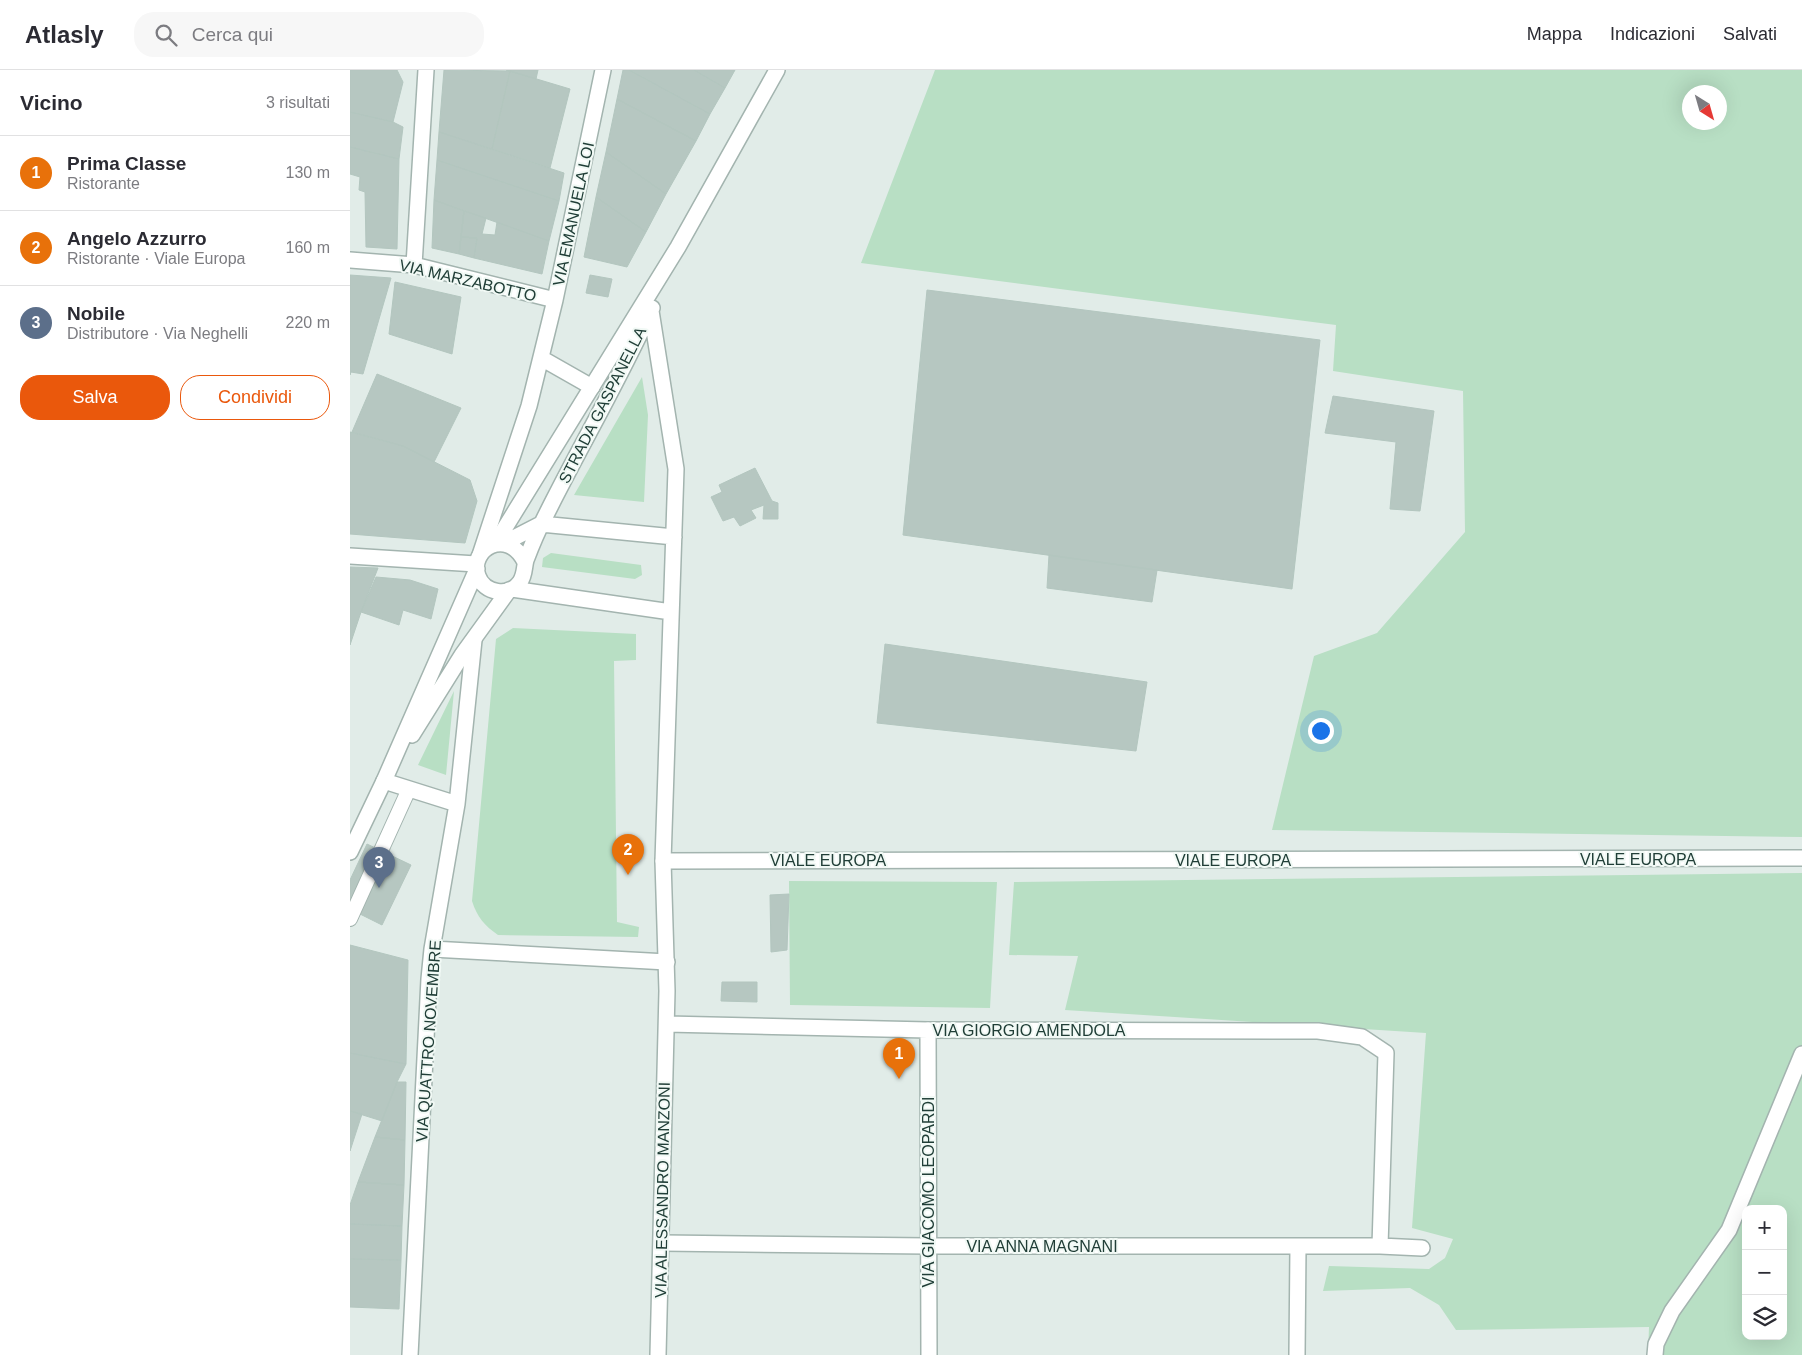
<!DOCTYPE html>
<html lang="it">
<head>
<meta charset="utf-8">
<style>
	:root { --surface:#fff; --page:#f7f7f7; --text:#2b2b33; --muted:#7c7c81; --line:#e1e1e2; --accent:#ea580c }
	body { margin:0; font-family:Helvetica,sans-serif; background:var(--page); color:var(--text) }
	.controls { position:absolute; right:15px; bottom:15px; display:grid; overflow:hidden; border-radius:10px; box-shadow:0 5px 20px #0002 }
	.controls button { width:45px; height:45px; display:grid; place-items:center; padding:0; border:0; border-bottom:1px solid var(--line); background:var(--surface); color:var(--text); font:25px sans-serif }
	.compass { position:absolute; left:1332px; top:15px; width:45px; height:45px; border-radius:50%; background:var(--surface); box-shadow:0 5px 20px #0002; rotate:143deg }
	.you { position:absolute; left:970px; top:660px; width:18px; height:18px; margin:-12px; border:4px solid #fff; border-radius:50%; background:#1a73e8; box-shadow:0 0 0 8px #1a73e833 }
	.badge { display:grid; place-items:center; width:32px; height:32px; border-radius:50%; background:var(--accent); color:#fff; font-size:16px; font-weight:700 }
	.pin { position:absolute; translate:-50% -41px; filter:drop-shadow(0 1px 2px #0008) }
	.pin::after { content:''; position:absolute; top:26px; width:18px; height:15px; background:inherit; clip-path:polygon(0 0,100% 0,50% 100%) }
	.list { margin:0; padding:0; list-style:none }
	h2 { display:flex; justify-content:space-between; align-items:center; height:65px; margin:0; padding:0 20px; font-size:21px }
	h2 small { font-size:16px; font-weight:400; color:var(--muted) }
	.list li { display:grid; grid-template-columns:32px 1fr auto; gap:15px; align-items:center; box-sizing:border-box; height:75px; padding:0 20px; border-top:1px solid var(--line) }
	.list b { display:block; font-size:19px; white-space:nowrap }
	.list p { margin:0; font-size:16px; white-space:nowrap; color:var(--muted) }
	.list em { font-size:16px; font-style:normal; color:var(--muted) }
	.actions { display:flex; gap:10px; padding:15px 20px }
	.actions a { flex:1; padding:11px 0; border:1px solid var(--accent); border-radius:20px; text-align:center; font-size:18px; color:var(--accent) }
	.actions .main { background:var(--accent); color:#fff }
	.icon { flex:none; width:28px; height:28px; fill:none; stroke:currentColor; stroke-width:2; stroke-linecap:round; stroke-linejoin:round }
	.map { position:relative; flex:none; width:1452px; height:1285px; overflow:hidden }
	header { display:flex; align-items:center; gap:30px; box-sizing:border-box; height:70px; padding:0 25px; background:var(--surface); border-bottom:1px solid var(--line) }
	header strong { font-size:24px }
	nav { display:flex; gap:28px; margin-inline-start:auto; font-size:18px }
	.search { width:350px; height:45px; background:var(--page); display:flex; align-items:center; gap:12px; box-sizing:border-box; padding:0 18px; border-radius:20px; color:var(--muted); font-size:19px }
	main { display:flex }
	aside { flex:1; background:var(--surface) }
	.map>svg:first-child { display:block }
	.green { fill:#b8dfc4; fill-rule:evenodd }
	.building { fill:#b6c7c1; stroke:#b3c6bf }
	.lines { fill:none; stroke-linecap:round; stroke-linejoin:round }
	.service-casing { stroke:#a3b4af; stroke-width:16 }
	.minor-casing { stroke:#a3b4af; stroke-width:18 }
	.tertiary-casing { stroke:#a3b4af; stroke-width:18 }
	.service { stroke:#fff; stroke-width:14 }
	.minor { stroke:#fff; stroke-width:15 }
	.tertiary { stroke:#fff; stroke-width:15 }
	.labels { text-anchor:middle; stroke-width:4; stroke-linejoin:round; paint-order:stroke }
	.street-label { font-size:16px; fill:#203e37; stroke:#f1f9f5 }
</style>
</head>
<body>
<header>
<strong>Atlasly</strong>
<div class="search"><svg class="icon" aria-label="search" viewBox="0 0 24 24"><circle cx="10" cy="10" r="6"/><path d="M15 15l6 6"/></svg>Cerca qui</div>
<nav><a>Mappa</a><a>Indicazioni</a><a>Salvati</a></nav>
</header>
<main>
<aside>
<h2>Vicino<small>3 risultati</small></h2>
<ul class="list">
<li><span class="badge" style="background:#e8710a">1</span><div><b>Prima Classe</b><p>Ristorante</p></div><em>130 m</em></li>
<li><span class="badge" style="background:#e8710a">2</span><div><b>Angelo Azzurro</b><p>Ristorante · Viale Europa</p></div><em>160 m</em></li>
<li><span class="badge" style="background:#5c6f8a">3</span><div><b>Nobile</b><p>Distributore · Via Neghelli</p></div><em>220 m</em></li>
</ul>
<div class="actions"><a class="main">Salva</a><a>Condividi</a></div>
</aside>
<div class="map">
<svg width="1452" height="1285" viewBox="0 0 1452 1285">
	<rect width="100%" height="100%" fill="#e1ece8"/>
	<!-- green -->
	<path class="green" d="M585,0h867v767l-530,-7 42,-174 63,-23 88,-101 -2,-141 -130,-20 3,-46 -475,-62zM1340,22h30v30h-30z
		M292,307l6,38 -4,87 -70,-7z
		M201,483l90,12 1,10 -7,4 -93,-12 1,-9z
		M163,558l123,6v26l-22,1 3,261 22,5 -1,10 -140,-2c-13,-9 -21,-18 -26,-34l24,-262z
		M104,621l-8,84 -28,-10z
		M1452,803v482h-154l1,-28 -193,3 -17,-25 -29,-17 -87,3 6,-25 100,3 16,-11 8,-19 -41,-11 14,-195 -361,-23 13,-54 -69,-1 5,-73zM1396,1139h37v127h-37z
		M439,811l208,1 -7,126 -200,-3z"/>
	<!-- building -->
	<path class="building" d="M0,0h47l6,12 -10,40 -43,-10z
		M94,0l66,1 -18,78 -53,-17z
		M156,0h32l-2,9z
		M273,0h6l81,44 -14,27 -79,-42z
		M279,0h65l31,18 -15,26z
		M344,0h41l-10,18z
		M160,1l60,18 -20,79 -58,-19z
		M267,29l79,42 -30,53 -60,-42z
		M0,42l43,10 10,5 -4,32 -49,-12z
		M89,62l125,41 -5,28 -122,-41z
		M0,77l49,12 -2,90 -31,-2 -1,-55 -6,-2 1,-13 -10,-3z
		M256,82l60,42 -20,38 -50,-35z
		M87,90l122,41 -10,40 -115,-41z
		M246,127l50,35 -19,35 -43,-10z
		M84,130l30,11 -5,43 -27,-6z
		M114,141l22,7 -4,16 13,1 2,-13 52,19 -7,33 -68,-16 3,-20 -16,-1z
		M111,167l16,1 -3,20 -15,-4z
		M0,205l41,3 -28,96 -12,-2 -1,3z
		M240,205l22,4 -4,18 -22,-4z
		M45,212l66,15 -9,57 -63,-20z
		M577,220l393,50 -28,249 -389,-54z
		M27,304l84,34 -27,54 -31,-16 -51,-14z
		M983,326l101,15 -14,100 -30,-2 6,-67 -71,-9z
		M0,362l53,14 67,34 7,21 -12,42 -115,-9z
		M405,398l17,33 6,2v16h-15l1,-14 -13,5 5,8 -16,8 -6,-9 -11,4 -12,-24 11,-5 -3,-7z
		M699,485l108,15 -5,32 -105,-14z
		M0,497l28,1 -17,44 -11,33z
		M26,507l34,3 28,9 -7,30 -28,-9 -4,15 -38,-13z
		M535,574l262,38 -11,69 -259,-28z
		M17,774l44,21 -29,60 -32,-16v-29z
		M439,824l-2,56 -16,2 -1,-57z
		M0,875l58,15 -2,104 -56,-11z
		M372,912h35v20l-36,-1z
		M0,983l56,11 -9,18 -15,39 -32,-10z
		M47,1012h9l-1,58 -30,-3z
		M0,1041l12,3 -12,37z
		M25,1067l30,3 -1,45 -46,-3z
		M8,1112l46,3 -2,41 -52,-2v-19z
		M0,1154l52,2 -1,34 -51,-1z
		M0,1189l51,1 -2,49 -49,-2z"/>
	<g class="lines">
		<!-- service casing -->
		<g class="service-casing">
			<path id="service" d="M0,849l59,-130"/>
		</g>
		<!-- minor casing -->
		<g class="minor-casing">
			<path id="minor" d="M0,190l64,5 141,35
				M64,195l12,-195
				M191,288l51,29
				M130,485l49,-149 26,-106 48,-230
				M0,486l126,8
				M34,711l73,23
				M313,791l1139,-3
				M82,879l235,13
				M578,960l390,1 44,6 24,16 -6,193
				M312,1173l266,3h452l42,2
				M60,1285l19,-376 3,-30 25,-145 17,-164
				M947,1285l1,-108
				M1305,1285l1,-11 16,-33 57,-81 73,-176"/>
		</g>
		<!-- tertiary casing -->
		<g class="tertiary-casing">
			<path id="tertiary" d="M301,241l25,158 -13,392 4,130 -9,364
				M154,473l37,-19 133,13
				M145,474l183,-297 99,-177
				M175,492c-18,-36 -57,-12 -47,14 6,17 31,22 42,6 5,-7 4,-15 6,-22 5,-13 10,-26 17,-39 35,-71 76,-140 109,-213
				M162,519l159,23
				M62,665l50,-80 47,-65
				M0,782l34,-71 93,-212
				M317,954l261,6 1,325"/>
		</g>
		<!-- service -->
		<use href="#service" class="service"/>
		<!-- minor -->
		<use href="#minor" class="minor"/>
		<!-- tertiary -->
		<use href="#tertiary" class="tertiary"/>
	</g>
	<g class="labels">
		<!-- street labels -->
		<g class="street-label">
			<text transform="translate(223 144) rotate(-78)" y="6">VIA EMANUELA LOI</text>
			<text transform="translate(118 210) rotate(13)" y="6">VIA MARZABOTTO</text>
			<text transform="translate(252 335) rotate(-63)" y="6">STRADA GASPANELLA</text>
			<text x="1288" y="795">VIALE EUROPA</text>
			<text x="478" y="796">VIALE EUROPA</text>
			<text x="883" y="796">VIALE EUROPA</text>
			<text x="679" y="966">VIA GIORGIO AMENDOLA</text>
			<text transform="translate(78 971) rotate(-86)" y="6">VIA QUATTRO NOVEMBRE</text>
			<text transform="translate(312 1120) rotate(-89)" y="6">VIA ALESSANDRO MANZONI</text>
			<text transform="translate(578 1122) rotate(-90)" y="6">VIA GIACOMO LEOPARDI</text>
			<text x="692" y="1182">VIA ANNA MAGNANI</text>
		</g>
	</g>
</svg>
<div class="controls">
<button>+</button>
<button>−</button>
<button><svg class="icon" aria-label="layers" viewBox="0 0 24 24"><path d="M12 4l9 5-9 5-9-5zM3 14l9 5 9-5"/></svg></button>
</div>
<svg class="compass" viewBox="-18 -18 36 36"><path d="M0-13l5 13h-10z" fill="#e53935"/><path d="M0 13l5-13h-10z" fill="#7c7c81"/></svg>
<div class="you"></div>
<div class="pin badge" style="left:549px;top:1009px;background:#e8710a">1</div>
<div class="pin badge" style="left:278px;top:805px;background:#e8710a">2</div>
<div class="pin badge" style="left:29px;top:818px;background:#5c6f8a">3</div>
</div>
</main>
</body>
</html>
